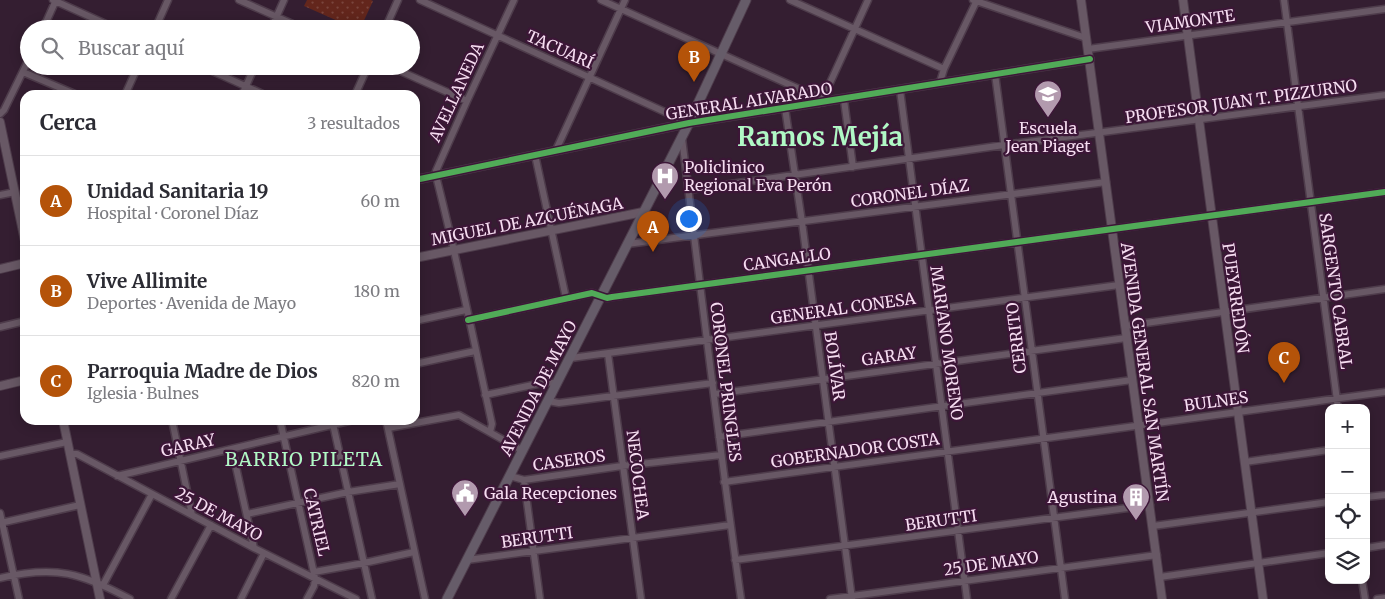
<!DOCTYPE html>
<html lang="es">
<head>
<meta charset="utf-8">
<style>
	:root { --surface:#fff; --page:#f2f2f3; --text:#2b2b33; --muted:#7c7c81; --line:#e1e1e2; --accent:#b45309 }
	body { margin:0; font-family:Merriweather,serif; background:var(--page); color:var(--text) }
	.controls { position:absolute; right:15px; bottom:15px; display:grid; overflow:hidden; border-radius:10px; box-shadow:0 2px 12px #0003 }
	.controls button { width:45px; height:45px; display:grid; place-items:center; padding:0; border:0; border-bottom:1px solid var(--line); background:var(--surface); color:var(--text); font:25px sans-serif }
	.you { position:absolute; left:688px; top:218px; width:18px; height:18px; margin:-12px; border:4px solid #fff; border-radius:50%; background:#1a73e8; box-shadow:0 0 0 8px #1a73e833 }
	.badge { display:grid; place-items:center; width:32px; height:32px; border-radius:50%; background:var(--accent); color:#fff; font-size:16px; font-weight:700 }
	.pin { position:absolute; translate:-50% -41px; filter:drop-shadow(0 1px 2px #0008) }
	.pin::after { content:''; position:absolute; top:26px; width:18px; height:15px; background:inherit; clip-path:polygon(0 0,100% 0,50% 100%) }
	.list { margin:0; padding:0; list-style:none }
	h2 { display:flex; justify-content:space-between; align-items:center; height:65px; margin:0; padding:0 20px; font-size:21px }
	h2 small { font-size:16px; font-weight:400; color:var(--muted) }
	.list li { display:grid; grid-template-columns:32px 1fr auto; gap:15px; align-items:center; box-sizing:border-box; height:90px; padding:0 20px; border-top:1px solid var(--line) }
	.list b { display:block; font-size:19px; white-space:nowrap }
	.list p { margin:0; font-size:16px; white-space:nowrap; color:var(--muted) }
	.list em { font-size:16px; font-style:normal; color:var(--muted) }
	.icon { flex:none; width:28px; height:28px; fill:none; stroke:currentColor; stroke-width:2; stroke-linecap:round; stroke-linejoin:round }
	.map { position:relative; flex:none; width:1385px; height:599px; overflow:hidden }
	.search { position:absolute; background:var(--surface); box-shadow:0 2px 12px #0003; left:20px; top:20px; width:400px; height:55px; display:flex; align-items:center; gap:12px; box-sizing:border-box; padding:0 18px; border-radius:28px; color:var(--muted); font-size:19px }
	.panel { position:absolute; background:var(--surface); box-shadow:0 2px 12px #0003; left:20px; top:90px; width:400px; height:335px; border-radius:15px }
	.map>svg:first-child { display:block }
	.grass { fill:url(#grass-dots) }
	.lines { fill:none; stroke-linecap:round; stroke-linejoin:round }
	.minor-casing { stroke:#4e3c4b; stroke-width:9 }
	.tertiary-casing { stroke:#4e3c4b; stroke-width:10 }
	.secondary-casing { stroke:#4e3c4b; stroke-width:11 }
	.minor { stroke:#685865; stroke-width:6 }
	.tertiary { stroke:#685865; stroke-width:8 }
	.secondary { stroke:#665c69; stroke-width:9 }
	.cycleway-casing { stroke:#3c1637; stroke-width:9 }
	.cycleway { stroke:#51ab58; stroke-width:6 }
	.labels { text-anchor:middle; stroke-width:4.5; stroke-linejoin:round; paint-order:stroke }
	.street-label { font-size:16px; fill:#f6ddf1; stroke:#3c1637 }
	.poi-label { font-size:16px; fill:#f6ddf1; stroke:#3c1637; text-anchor:start }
	.quarter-label { font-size:19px; letter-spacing:1px; fill:#b0f8c5; stroke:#3c1637 }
	.town-label { font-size:26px; font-weight:bold; fill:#b0f8c5; stroke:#3c1637 }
</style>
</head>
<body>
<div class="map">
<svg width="1385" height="599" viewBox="0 0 1385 599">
	<defs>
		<pattern id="grass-dots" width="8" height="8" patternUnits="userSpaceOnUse" patternTransform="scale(1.25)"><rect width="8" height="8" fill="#63261c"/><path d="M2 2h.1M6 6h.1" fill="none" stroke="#7a453d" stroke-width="1.8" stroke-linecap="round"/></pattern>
	</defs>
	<rect width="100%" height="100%" fill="#341e31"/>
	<!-- grass -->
	<path class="grass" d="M307,0h64l2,1 -13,28h-4l-52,-23z"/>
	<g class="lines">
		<!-- minor casing -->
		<g class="minor-casing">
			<path id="minor" d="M53,0l64,29
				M239,0l65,29
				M420,0l269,123
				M601,0l216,97 2,2v4
				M790,0l154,69
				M973,0l113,38
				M1284,0l54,408
				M43,29l13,-29
				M155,29l13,-29
				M271,29l13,-29
				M385,29l13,-29
				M1088,49l297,-40
				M201,66l64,29
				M389,66l78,35
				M23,72l54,23
				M995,74l70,525
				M940,82l4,-13 33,-69
				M900,90l67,509
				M125,95l13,-29
				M242,95l13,-29
				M355,95l13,-29
				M844,100l9,67
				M824,102v-6l44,-96
				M785,108l17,114 50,377
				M0,114l4,-4 25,-51
				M682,138c19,153 37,307 59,461
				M556,150l69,-150
				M535,155l31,143
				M688,190l316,-45 381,-50
				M0,195l15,-3
				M627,244l479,-62
				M468,320l124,-27 15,5 5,-1 773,-105
				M415,321l51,-11
				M1125,326l260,-37
				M0,327l25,-6
				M608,354l33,245
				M571,358l548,-73
				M415,364l60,-13
				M715,394l411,-56
				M485,395l62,-13 10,2
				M548,401l11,2 154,-20
				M172,420l20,95
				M280,420l35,158 -1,8 -7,13
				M386,420l39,179
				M333,424l39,175
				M388,428l71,-13 64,36
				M490,432l2,-8c-18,-82 -35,-166 -56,-248v-5l31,-70 47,-101
				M719,437l413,-57
				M232,449l22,99
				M70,454h7l177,94 102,51
				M0,456l67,-14
				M1245,462l84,-12
				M117,476l236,-56
				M510,476l14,4 98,-14 99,-11
				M524,480l16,119
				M724,482l661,-90
				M1366,497l19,-2
				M0,513l19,86
				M247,514l101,-22 52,-8
				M0,523l80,-18
				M1153,526l176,-24
				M1366,548l19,-3
				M467,560l263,-35
				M735,560l415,-55
				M314,572l50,-9 50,-11
				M1160,577l169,-24
				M0,578c56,-13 81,-5 130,21
				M1362,580l3,19
				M103,585l49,-91
				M171,599l40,-74
				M241,599l23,-46
				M830,599l327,-44
				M1377,599l8,-1"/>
		</g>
		<!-- tertiary casing -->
		<g class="tertiary-casing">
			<path id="tertiary" d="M1081,0l81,599
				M1183,0l80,599
				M0,122l25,119
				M415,180l274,-57 401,-64
				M415,258l228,-46
				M0,269l25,-6
				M0,386l25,-6
				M63,420l37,179"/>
		</g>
		<!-- secondary casing -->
		<g class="secondary-casing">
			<path id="secondary" d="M447,599l242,-476 57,-123"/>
		</g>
		<!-- minor -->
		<use href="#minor" class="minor"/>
		<!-- tertiary -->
		<use href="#tertiary" class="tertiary"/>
		<!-- secondary -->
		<use href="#secondary" class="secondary"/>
		<!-- cycleway casing -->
		<g class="cycleway-casing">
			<path id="cycleway" d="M415,180l274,-57 401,-64
				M468,320l124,-27 15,5 5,-1 773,-105"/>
		</g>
		<!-- cycleway -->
		<use href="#cycleway" class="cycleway"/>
	</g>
	<!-- icons -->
	<defs>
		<g id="school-pin" transform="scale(1.4375)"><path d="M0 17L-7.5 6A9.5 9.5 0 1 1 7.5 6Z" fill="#b29aae" stroke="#3c1637"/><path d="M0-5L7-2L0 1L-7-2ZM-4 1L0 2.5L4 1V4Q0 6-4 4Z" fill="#fff"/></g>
		<g id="hospital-pin" transform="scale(1.4375)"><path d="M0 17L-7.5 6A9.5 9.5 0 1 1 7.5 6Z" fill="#b29aae" stroke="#3c1637"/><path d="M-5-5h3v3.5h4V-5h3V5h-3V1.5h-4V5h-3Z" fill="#fff"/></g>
		<g id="civic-pin" transform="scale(1.4375)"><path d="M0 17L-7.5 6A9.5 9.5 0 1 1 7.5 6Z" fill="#b29aae" stroke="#3c1637"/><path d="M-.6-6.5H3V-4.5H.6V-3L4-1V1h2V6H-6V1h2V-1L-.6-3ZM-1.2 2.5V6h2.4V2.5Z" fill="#fff"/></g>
		<g id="building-pin" transform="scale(1.4375)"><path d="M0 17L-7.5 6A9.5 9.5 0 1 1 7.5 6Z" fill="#b29aae" stroke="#3c1637"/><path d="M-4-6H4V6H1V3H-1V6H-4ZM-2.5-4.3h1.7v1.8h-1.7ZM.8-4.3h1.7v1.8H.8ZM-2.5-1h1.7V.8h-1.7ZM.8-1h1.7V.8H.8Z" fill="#fff"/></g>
	</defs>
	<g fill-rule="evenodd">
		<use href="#school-pin" x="1048" y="94"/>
		<use href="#hospital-pin" x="665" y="176"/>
		<use href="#civic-pin" x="465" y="493"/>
		<use href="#building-pin" x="1136" y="497"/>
	</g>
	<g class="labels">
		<!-- street labels -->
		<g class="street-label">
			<text transform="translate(1190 21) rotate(-8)" y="6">VIAMONTE</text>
			<text transform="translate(560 49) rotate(24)" y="6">TACUARÍ</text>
			<text transform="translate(456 92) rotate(-65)" y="6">AVELLANEDA</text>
			<text transform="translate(749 101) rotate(-9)" y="6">GENERAL ALVARADO</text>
			<text transform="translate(1241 101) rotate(-8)" y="6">PROFESOR JUAN T. PIZZURNO</text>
			<text transform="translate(910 193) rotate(-8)" y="6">CORONEL DÍAZ</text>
			<text transform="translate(527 221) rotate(-11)" y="6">MIGUEL DE AZCUÉNAGA</text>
			<text transform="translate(787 259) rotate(-8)" y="6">CANGALLO</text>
			<text transform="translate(1336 291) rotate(82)" y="6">SARGENTO CABRAL</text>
			<text transform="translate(1236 298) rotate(82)" y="6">PUEYRREDÓN</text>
			<text transform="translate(843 308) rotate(-8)" y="6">GENERAL CONESA</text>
			<text transform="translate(1016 338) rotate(-97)" y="6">CERRITO</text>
			<text transform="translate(947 343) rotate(82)" y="6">MARIANO MORENO</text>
			<text transform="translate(889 356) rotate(-8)" y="6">GARAY</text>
			<text transform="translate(835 366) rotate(82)" y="6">BOLÍVAR</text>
			<text transform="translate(1145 372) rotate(82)" y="6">AVENIDA GENERAL SAN MARTÍN</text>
			<text transform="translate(726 382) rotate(83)" y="6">CORONEL PRINGLES</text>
			<text transform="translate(538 388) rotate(-63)" y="6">AVENIDA DE MAYO</text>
			<text transform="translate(1216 401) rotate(-8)" y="6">BULNES</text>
			<text transform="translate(188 445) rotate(-13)" y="6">GARAY</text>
			<text transform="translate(855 450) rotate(-8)" y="6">GOBERNADOR COSTA</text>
			<text transform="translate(569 460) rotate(-8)" y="6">CASEROS</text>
			<text transform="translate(638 475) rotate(83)" y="6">NECOCHEA</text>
			<text transform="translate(219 514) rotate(28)" y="6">25 DE MAYO</text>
			<text transform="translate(941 520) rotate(-8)" y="6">BERUTTI</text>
			<text transform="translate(317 522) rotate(77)" y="6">CATRIEL</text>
			<text transform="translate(537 537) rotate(-8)" y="6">BERUTTI</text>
			<text transform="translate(991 563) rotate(-8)" y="6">25 DE MAYO</text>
		</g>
		<!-- poi labels -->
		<g class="poi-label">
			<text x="1048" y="134" text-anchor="middle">Escuela<tspan x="1048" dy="18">Jean Piaget</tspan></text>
			<text x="684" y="173">Policlinico<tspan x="684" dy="18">Regional Eva Perón</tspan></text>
			<text x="484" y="499">Gala Recepciones</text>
			<text x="1117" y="503" text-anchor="end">Agustina</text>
		</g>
		<!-- quarter labels -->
		<g class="quarter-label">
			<text x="304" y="466">BARRIO PILETA</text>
		</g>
		<!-- town labels -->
		<g class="town-label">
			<text x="820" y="146">Ramos Mejía</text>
		</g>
	</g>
</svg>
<div class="controls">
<button>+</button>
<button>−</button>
<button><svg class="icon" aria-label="locate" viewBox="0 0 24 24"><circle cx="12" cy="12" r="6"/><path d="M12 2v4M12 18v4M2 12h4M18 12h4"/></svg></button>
<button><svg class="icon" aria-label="layers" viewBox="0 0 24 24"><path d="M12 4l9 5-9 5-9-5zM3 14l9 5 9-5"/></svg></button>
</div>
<div class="you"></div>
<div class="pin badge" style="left:653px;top:252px">A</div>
<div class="pin badge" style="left:694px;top:82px">B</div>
<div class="pin badge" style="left:1284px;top:383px">C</div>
<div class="search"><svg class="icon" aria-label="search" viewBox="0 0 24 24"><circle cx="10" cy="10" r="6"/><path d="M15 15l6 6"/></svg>Buscar aquí</div>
<section class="panel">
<h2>Cerca<small>3 resultados</small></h2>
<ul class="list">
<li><span class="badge">A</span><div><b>Unidad Sanitaria 19</b><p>Hospital · Coronel Díaz</p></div><em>60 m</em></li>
<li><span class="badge">B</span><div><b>Vive Allimite</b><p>Deportes · Avenida de Mayo</p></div><em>180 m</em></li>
<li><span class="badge">C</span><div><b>Parroquia Madre de Dios</b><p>Iglesia · Bulnes</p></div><em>820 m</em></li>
</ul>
</section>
</div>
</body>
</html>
